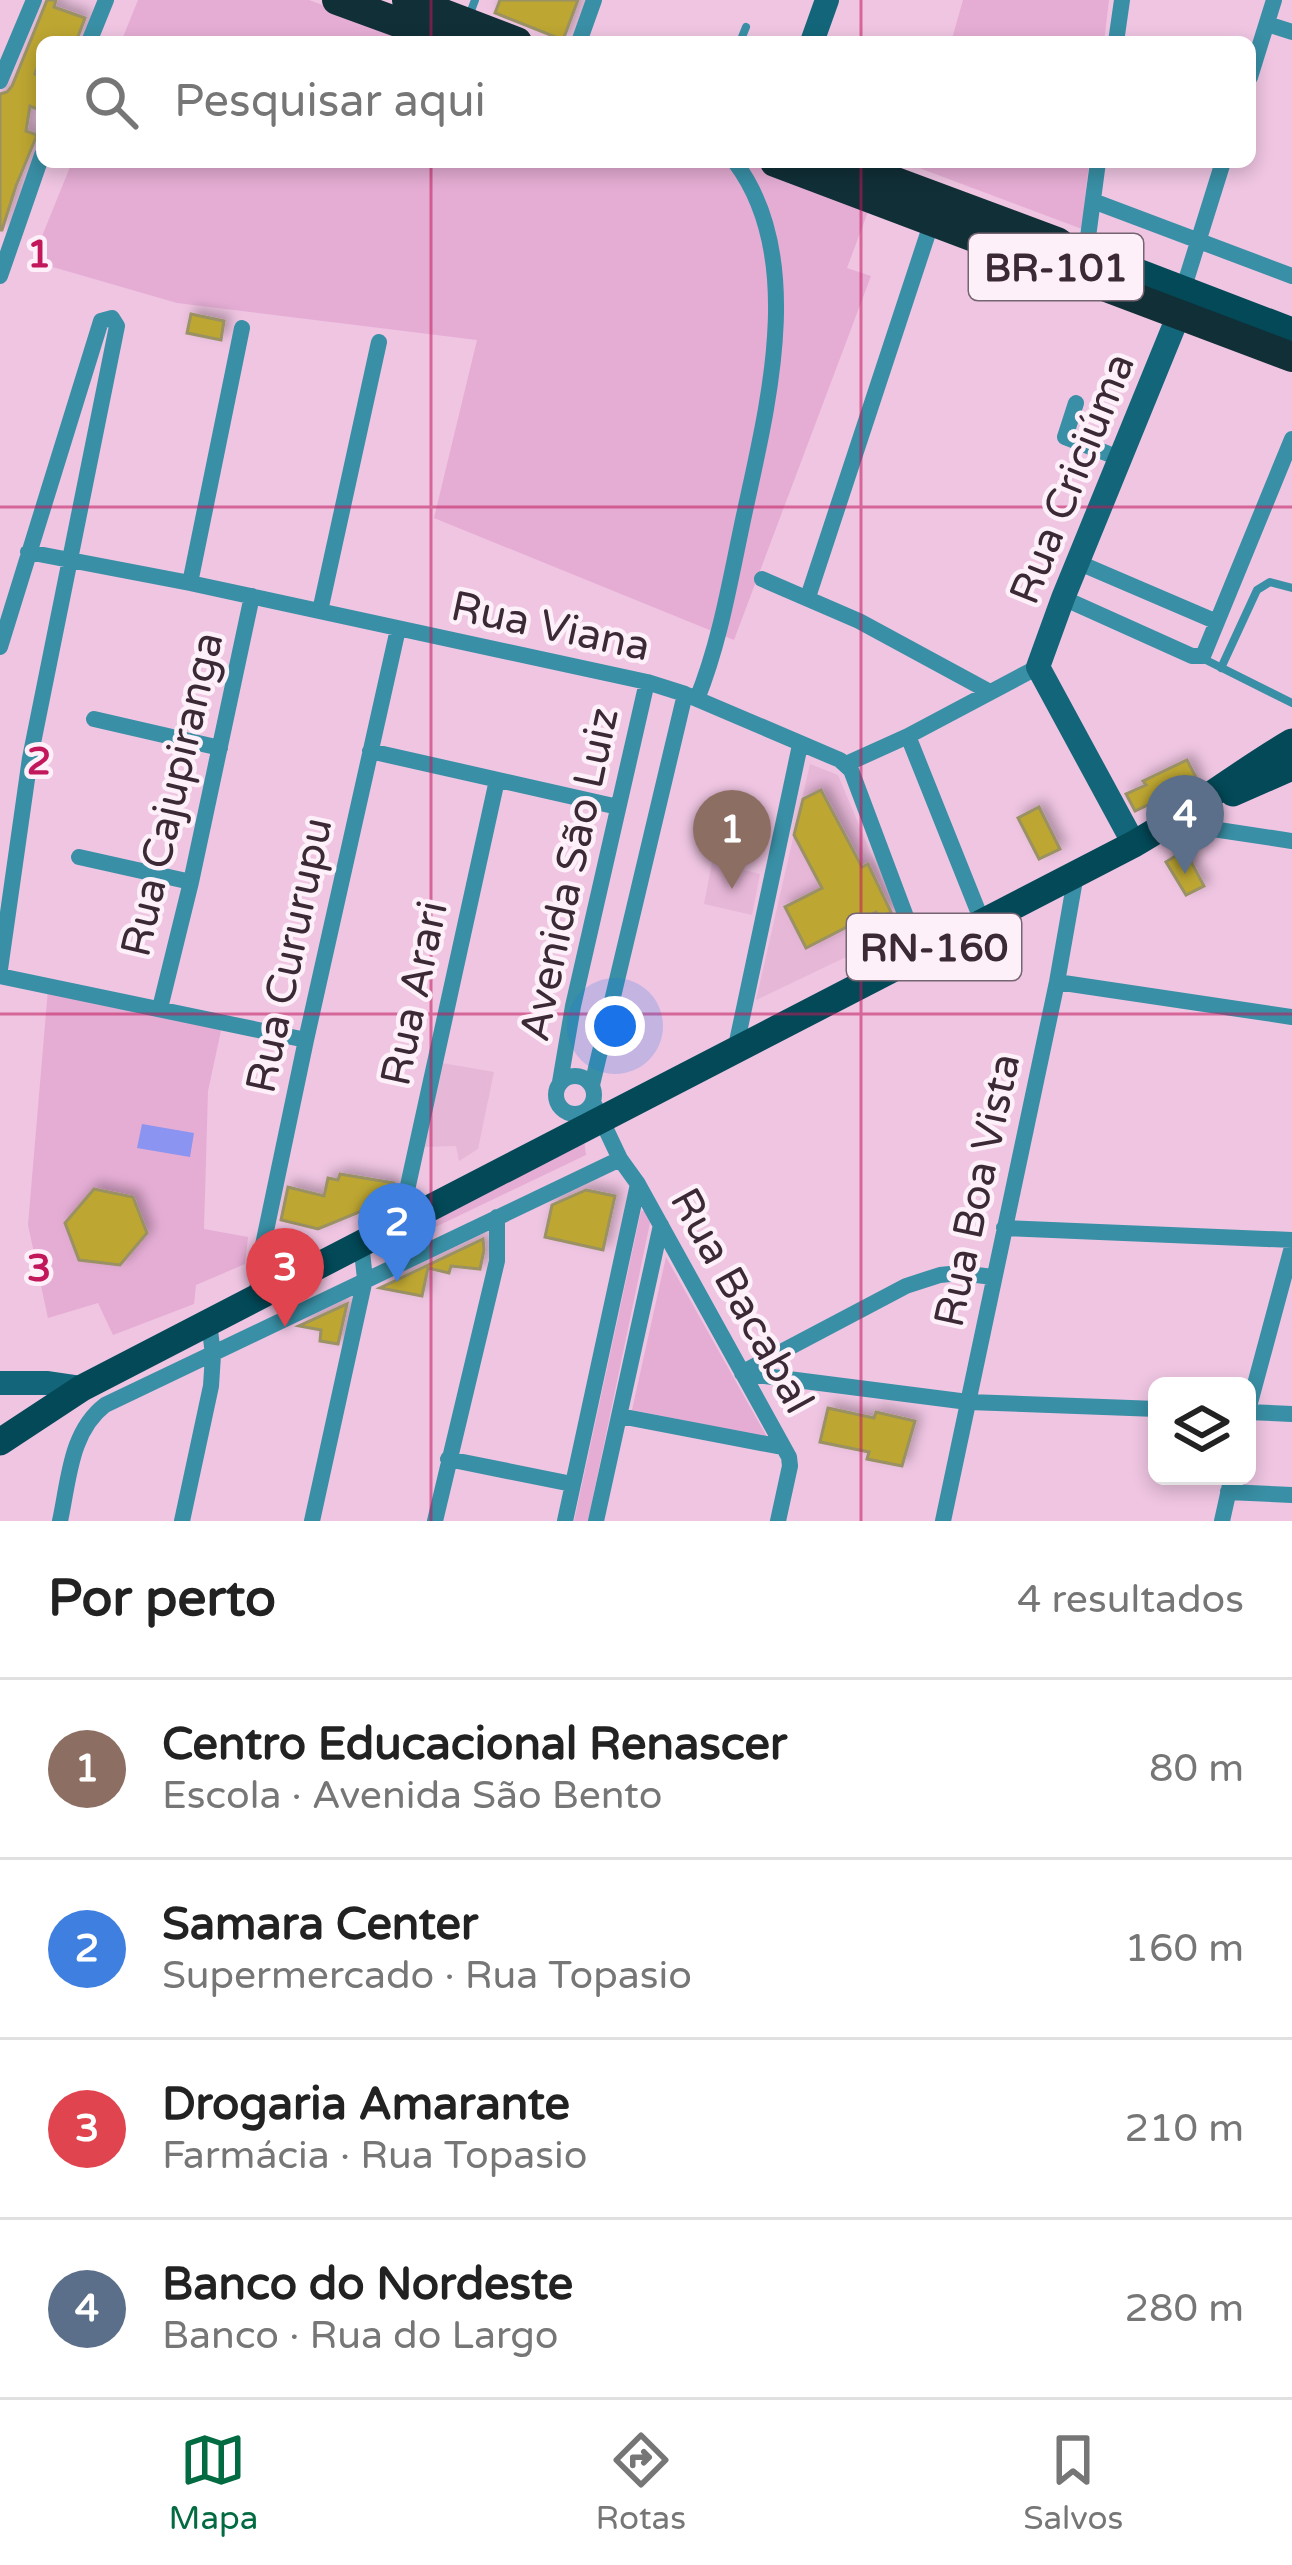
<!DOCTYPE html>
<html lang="pt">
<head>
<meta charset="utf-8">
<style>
	:root { --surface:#fff; --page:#f6f6f6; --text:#222; --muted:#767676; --line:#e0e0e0; --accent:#036b41 }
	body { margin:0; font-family:"Varela Round",sans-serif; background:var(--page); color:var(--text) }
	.controls { position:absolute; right:36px; bottom:36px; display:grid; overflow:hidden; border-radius:18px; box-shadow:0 6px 18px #0003 }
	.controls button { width:108px; height:108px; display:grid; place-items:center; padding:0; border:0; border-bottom:3px solid var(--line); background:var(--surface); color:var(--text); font:60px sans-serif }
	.you { position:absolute; left:615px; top:1026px; width:42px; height:42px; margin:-30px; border:9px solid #fff; border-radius:50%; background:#1a73e8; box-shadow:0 0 0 18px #1a73e833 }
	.badge { display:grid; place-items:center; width:78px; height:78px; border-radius:50%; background:var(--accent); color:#fff; font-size:39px; font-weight:700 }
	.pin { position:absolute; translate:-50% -99px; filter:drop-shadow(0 3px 6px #0008) }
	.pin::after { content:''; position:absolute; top:63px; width:42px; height:36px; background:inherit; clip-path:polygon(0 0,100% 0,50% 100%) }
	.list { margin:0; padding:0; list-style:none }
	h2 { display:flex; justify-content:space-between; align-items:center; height:156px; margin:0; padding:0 48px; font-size:51px }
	h2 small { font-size:39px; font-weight:400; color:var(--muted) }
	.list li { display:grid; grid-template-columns:78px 1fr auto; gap:36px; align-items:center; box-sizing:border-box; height:180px; padding:0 48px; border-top:3px solid var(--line) }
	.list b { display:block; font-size:45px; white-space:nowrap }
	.list p { margin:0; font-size:39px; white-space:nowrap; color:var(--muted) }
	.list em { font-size:39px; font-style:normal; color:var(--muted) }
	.icon { flex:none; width:66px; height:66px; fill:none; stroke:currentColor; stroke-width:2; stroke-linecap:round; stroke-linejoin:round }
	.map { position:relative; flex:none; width:1292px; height:1521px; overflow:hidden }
	.search { position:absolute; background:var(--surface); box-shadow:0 6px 18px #0003; left:36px; right:36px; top:36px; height:132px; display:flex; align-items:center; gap:30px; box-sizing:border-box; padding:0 42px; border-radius:18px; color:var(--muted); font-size:45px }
	.sheet { height:876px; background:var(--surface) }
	nav { display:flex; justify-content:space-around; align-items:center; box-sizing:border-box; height:168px; border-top:3px solid var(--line); background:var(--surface); font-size:33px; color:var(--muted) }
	nav a { display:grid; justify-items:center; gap:6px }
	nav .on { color:var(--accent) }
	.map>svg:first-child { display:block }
	.built { fill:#e7b7d8 }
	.green { fill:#e5add4 }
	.water { fill:#8b94f0 }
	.building { fill:#bda630; stroke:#9a9165; stroke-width:3; filter:url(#shadow) }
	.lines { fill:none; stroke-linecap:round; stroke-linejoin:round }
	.lane { stroke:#398fa5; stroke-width:8 }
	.street { stroke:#398fa5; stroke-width:16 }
	.secondary { stroke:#136679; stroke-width:24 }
	.primary { stroke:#034958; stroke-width:27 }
	.highway { stroke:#112f37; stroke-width:30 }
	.grid { fill:none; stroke:#c2185b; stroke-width:3; stroke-opacity:0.55 }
	.labels { text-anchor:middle; stroke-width:9; stroke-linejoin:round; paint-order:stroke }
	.shield { fill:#fdf0f9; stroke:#756570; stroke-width:3 }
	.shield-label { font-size:39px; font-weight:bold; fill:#3b2a36 }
	.street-label { font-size:42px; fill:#3b2a36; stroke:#fdf0f9 }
	.grid-label { font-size:39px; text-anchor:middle; font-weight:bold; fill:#c2185b; stroke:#fdf0f9; stroke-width:9; stroke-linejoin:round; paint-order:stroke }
</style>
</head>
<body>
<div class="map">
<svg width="1292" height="1521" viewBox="0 0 1292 1521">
	<defs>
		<filter id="shadow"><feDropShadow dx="5.5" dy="-5.5" stdDeviation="6" flood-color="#0004"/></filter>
	</defs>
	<rect width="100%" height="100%" fill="#efc5e2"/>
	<!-- built -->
	<path class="built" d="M810,764l28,11 64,152 -10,8 -136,65z
		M712,862l48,12 -8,41 -48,-11z
		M442,1063l52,9 -16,77 -19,12 -3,-15 -34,1z"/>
	<!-- green -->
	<path class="green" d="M138,0h171l113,42h-301z
		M963,0h146l-5,42h-153z
		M72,162h672l125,47 -22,59 24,8 -137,364 -300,-122 43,-178 -300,-37 -145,-42z
		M915,162h174l-7,67 -168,-63z
		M48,989l174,37 -14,65 -4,138 44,8 -3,27 -49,21 -2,19 -81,31 -15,-32 -50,15 -20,-93z
		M584,1139l2,16 -207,99 -2,-10z
		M641,1211h8l2,7 -63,303h-14z
		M666,1257l101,180 -135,-27z"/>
	<!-- water -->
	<path class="water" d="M142,1124l52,9 -4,24 -53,-9z"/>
	<!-- building -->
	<path class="building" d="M47,0h9l-2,7 31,11 -9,24h-34v11l-7,21 7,3v34l-12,-5 -4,25 11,4 -21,51 -14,44h-2v-136l7,-2 5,-6z
		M500,0h78l-15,40 -68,-27z
		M191,314l33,7 -3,19 -34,-7z
		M1187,760l11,21 -63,30 -9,-17 20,-9 -3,-4z
		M821,790l41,77 6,-3 23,48 -12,6 -3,-6 -70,36 -21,-41 37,-19 -28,-53 9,-36z
		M1039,807l21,42 -21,10 -21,-41z
		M1185,850l19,36 -18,9 -20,-33z
		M340,1174l54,9 -3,16 -73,30 -37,-9 7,-33 36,9 4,-18 10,2z
		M94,1189l39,8 14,36 -27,32 -41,-5 -14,-37z
		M586,1190l29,6 -12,54 -58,-13 7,-32z
		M483,1239l1,11 -4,19 -29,-3 -2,7 -21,-5 -6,28 -42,-8z
		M347,1304l-9,40 -18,-3 1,-11 -22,-4z
		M828,1408l46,10 2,-6 39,9 -13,45 -35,-7 2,-7 -49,-10z"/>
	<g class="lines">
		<!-- lane -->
		<path class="lane" d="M469,16l6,-16
			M740,42l6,-15
			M1202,658l90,45
			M1221,668l36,-78 13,-8 22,6"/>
		<!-- street -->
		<path class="street" d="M1267,24l25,8
			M89,42l17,-42
			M579,42l15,-42
			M1116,42l6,-42
			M1250,77l24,-77
			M0,81l34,-81
			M1093,201l199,75
			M1086,252l12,-90
			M0,276l42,-121
			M1183,290l40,-128
			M1076,403l-11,34 54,21
			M28,552l162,31 457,99 38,12 155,66 11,10 69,184
			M1077,562l140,60
			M762,579l97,42 131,71
			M190,583l52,-255
			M808,597l124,-376
			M1063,598l129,58h11l89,-217
			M320,611l59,-269
			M0,647l101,-326 11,-3 5,8 -87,432 -30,211
			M697,699c23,-57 33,-118 46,-179 23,-108 65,-261 -8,-358
			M94,719l126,29
			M908,736l74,185
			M370,751l248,56
			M846,764l62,-28 130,-69
			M1173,823l119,18
			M79,857l112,25
			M0,976l306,64
			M1057,982l235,35
			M160,1008l31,-126 61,-286
			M735,1051l65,-306
			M556 1095a19 19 0 1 1 38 0a19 19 0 1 1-38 0Z
			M560,1082l13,-76 74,-324
			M592,1085l93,-391
			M593,1102l27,57 18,25 151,273 1,9 -12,55
			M400,1222l97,-442
			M1004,1228l288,12
			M256,1298l7,-53 43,-205 92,-411
			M743,1372l163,-86 34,-11 20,-2 33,4
			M742,1373l226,29 189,7
			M1247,1412l45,2
			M1247,1414l45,-167
			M620,1416l162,31
			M448,1459l124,25
			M1228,1492l64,3
			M60,1521c9,-41 10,-89 45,-116l515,-246
			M182,1521l29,-135 2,-31 -4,-33
			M312,1521l53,-242 -4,-37
			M435,1521l62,-260v-44
			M565,1521l73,-337
			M596,1521l65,-296
			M943,1521l114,-539 19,-108
			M1222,1521l10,-45"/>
		<!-- secondary -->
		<path class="secondary" d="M812,42l15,-42
			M1134,844l-96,-177 25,-69 114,-279
			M0,1383h48l34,5"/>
		<!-- primary -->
		<path class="primary" d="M1083,251l209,80
			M1233,793l59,-26
			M0,1442l82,-54 1052,-544c55,-31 103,-70 158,-102"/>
		<!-- highway -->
		<path class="highway" d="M337,0l115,42
			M407,0l110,42
			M775,162l517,195
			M842,162l215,80 31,22 13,5"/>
	</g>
	<!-- grid -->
	<path class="grid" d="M431,0v42M861,0v42M431,162v1359M861,162v1359M0,507h1292M0,1014h1292"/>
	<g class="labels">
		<!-- shield labels -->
		<g class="shield">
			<rect x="969" y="234" width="174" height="66" rx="9"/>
			<rect x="847" y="914" width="174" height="66" rx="9"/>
		</g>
		<g class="shield-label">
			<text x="1056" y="281">BR-101</text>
			<text x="934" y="961">RN-160</text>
		</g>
		<!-- street labels -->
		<g class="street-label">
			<text transform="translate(1071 478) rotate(-68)" y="15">Rua Criciúma</text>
			<text transform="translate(551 625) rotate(12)" y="15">Rua Viana</text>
			<text transform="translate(171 794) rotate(-77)" y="15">Rua Cajupiranga</text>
			<text transform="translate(568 874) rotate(-78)" y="15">Avenida São Luiz</text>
			<text transform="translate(288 955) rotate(-78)" y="15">Rua Cururupu</text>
			<text transform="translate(413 993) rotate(-78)" y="15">Rua Arari</text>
			<text transform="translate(976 1190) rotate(-78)" y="15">Rua Boa Vista</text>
			<text transform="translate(743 1300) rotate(61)" y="15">Rua Bacabal</text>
		</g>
	</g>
	<g class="grid-label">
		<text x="39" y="267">1</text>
		<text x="39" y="774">2</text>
		<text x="39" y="1281">3</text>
	</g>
</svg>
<div class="controls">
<button><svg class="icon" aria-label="layers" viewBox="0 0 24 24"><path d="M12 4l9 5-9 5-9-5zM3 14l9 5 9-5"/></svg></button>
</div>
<div class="you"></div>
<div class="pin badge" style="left:732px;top:889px;background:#8d6e63">1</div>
<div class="pin badge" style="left:397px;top:1282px;background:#3f7fe0">2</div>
<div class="pin badge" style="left:285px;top:1327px;background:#e0444e">3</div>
<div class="pin badge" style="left:1185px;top:874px;background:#5c6f8a">4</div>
<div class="search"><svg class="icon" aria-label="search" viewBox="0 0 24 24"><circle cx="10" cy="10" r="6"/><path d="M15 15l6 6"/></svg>Pesquisar aqui</div>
</div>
<section class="sheet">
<h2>Por perto<small>4 resultados</small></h2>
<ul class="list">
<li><span class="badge" style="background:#8d6e63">1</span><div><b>Centro Educacional Renascer</b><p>Escola · Avenida São Bento</p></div><em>80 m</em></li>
<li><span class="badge" style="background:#3f7fe0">2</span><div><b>Samara Center</b><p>Supermercado · Rua Topasio</p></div><em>160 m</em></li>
<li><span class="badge" style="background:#e0444e">3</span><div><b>Drogaria Amarante</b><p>Farmácia · Rua Topasio</p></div><em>210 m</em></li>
<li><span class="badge" style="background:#5c6f8a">4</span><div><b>Banco do Nordeste</b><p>Banco · Rua do Largo</p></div><em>280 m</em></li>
</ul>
</section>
<nav>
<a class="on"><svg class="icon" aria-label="map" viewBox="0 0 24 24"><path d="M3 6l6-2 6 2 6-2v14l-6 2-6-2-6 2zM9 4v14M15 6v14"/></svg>Mapa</a>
<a><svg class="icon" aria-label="directions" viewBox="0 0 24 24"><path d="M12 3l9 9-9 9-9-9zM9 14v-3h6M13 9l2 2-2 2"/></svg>Rotas</a>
<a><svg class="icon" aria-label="saved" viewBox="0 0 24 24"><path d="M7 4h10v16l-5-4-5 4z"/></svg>Salvos</a>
</nav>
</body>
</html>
